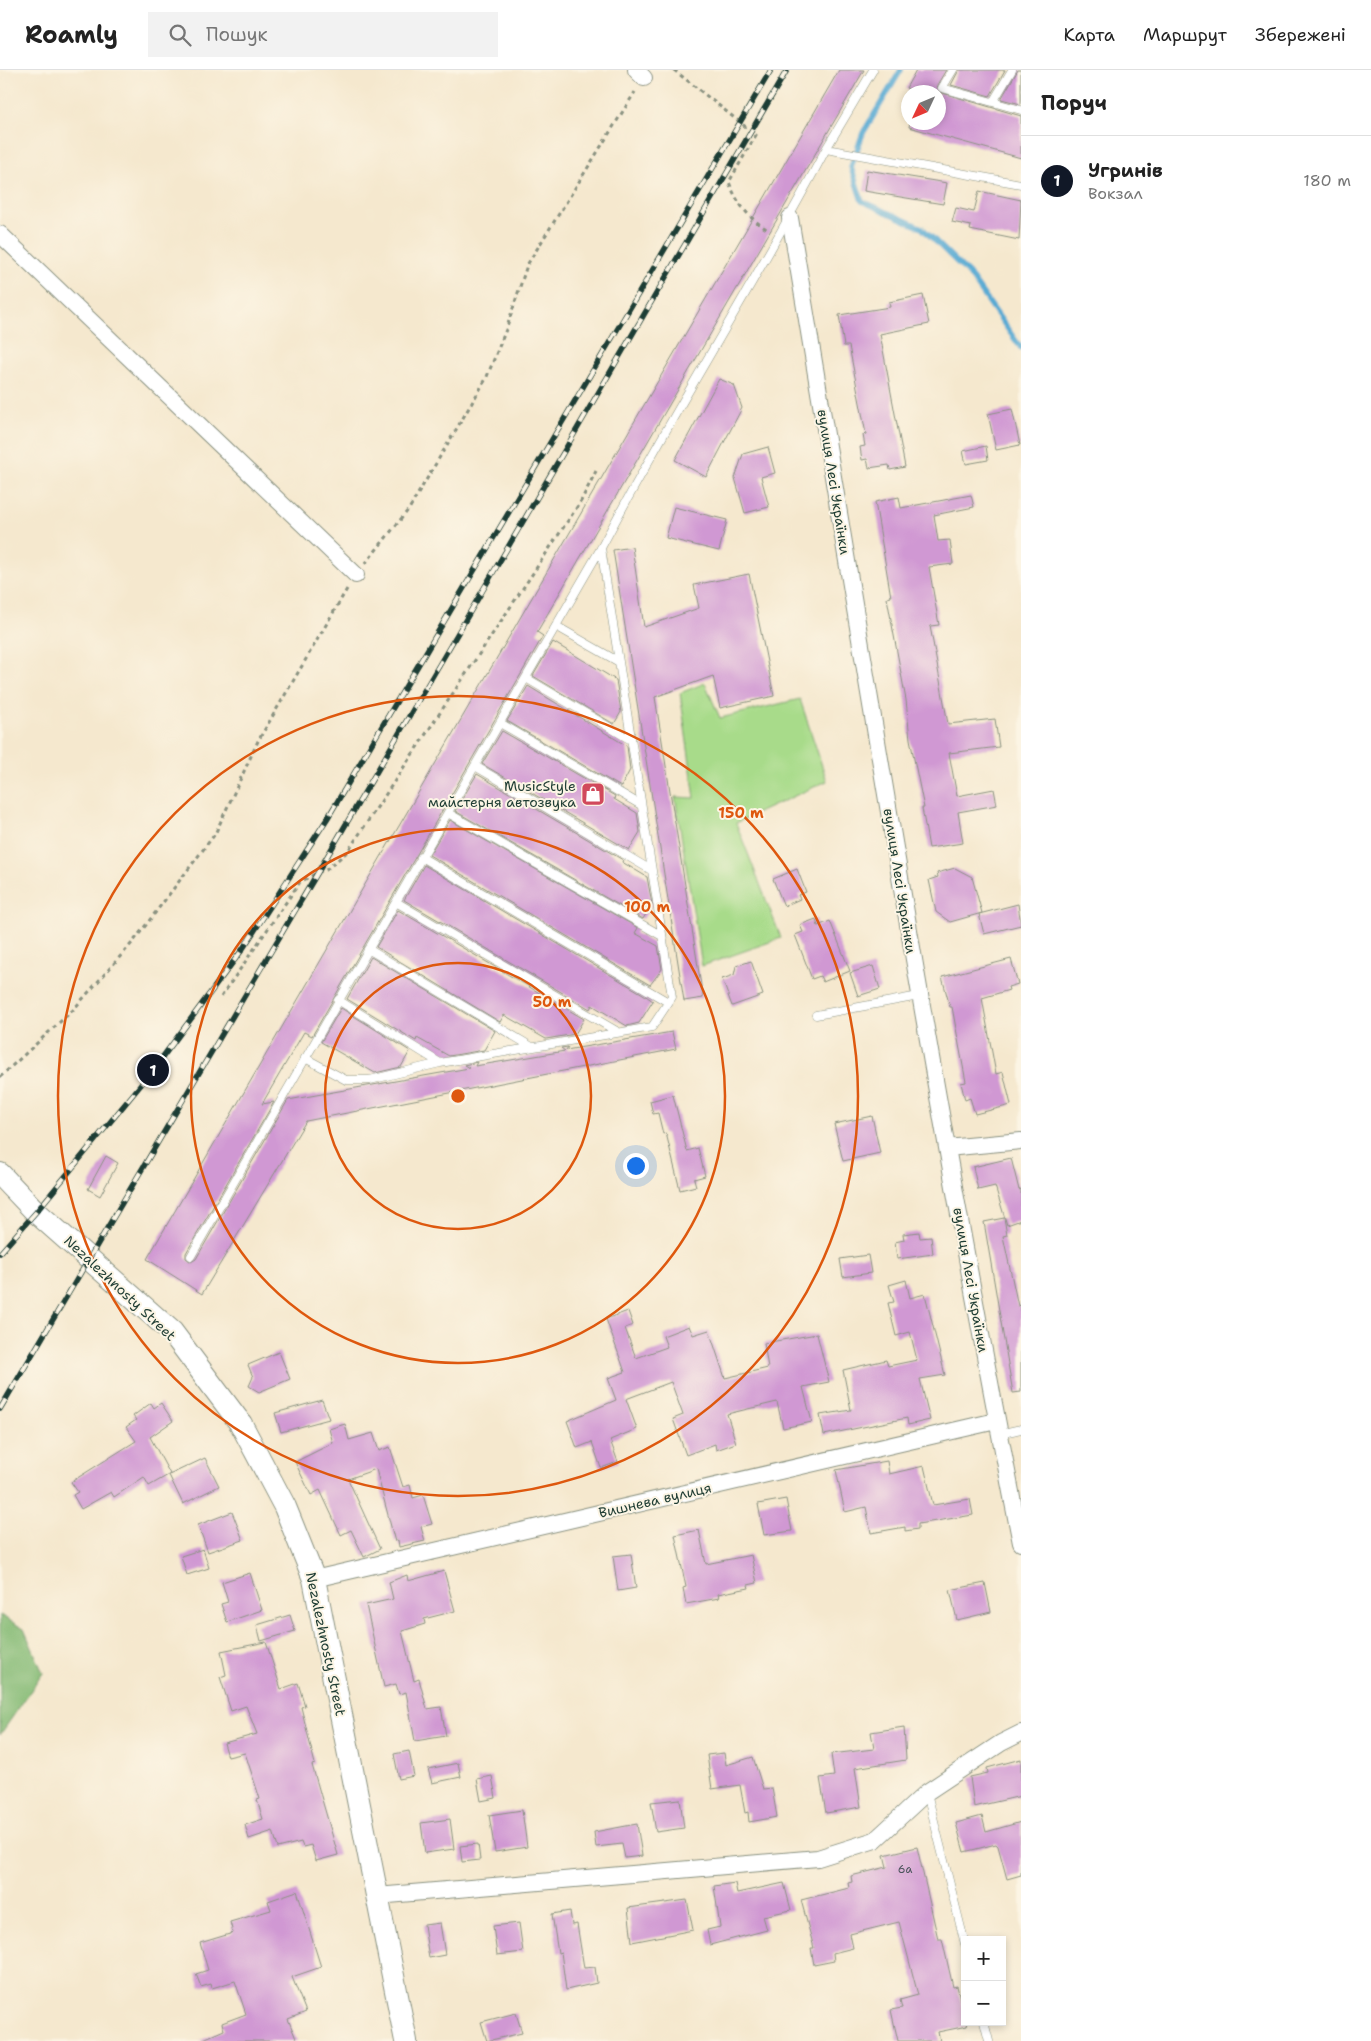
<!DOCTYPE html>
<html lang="uk">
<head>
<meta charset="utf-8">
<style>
	:root { --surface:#fff; --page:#f2f2f2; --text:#222; --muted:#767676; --line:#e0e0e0; --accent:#111827 }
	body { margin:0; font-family:"Shantell Sans",sans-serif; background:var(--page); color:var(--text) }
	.controls { position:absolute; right:15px; bottom:15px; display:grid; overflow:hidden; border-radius:0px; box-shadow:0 2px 8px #0003 }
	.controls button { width:45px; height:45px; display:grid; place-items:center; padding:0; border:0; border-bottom:1px solid var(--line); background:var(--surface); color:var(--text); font:25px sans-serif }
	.compass { position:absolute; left:901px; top:15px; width:45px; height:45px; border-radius:50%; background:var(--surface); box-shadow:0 2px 8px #0003; rotate:226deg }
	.you { position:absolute; left:635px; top:1095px; width:18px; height:18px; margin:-12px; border:4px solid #fff; border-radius:50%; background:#1a73e8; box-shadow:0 0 0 8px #1a73e833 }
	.badge { display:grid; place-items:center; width:32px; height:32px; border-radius:50%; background:var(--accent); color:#fff; font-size:16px; font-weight:700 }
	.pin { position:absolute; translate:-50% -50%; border:2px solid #fff; box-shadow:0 1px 5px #0006 }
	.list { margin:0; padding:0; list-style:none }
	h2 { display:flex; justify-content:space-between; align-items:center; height:65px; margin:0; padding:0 20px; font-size:21px }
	h2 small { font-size:16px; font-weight:400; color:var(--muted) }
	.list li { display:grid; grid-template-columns:32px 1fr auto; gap:15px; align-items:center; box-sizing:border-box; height:90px; padding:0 20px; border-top:1px solid var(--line) }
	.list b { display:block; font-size:19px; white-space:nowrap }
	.list p { margin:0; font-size:16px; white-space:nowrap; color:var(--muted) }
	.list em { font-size:16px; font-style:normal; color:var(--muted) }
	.icon { flex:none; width:28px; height:28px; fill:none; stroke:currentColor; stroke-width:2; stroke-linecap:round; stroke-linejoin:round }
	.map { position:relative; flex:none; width:1021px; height:1971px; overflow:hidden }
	header { display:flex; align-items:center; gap:30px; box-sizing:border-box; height:70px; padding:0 25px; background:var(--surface); border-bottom:1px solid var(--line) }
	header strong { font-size:24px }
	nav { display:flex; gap:28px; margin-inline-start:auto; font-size:18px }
	.search { width:350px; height:45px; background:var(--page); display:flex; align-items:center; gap:12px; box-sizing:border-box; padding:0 18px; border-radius:0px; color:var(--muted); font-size:19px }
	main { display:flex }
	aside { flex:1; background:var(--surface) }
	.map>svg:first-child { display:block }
	.green { fill:#a8db8a; stroke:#648c5f }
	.forest { fill:#86bb76; stroke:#527c55 }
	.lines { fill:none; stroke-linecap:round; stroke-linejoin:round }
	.stream { stroke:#58aad3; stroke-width:5.5 }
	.building { fill:#d098d3 }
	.lane-casing { stroke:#8a9281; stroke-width:9 }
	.street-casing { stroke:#8a9281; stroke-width:18 }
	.secondary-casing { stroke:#8a9281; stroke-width:24 }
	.path { stroke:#8a9281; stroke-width:3; stroke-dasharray:4 4; stroke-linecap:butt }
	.lane { stroke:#fff; stroke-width:8 }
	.street { stroke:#fff; stroke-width:16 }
	.secondary { stroke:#fff; stroke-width:22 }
	.rail-casing { stroke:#1f3d34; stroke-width:5.5 }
	.rail { stroke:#fcf5e5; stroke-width:4; stroke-dasharray:11; stroke-linecap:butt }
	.ring { fill:none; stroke:#de580e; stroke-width:2.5 }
	.labels { text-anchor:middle; stroke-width:4; stroke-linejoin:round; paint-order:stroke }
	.number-label { font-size:11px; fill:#4b545c }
	.street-label { font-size:14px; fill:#1f3d34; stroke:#fcf5e5 }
	.poi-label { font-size:14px; fill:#1f3d34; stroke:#fcf5e5; text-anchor:end }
	.centre { fill:#de580e; stroke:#fcf5e5; stroke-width:2.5 }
	.ring-label { font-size:15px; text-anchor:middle; font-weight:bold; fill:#de580e; stroke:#fcf5e5; stroke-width:4; stroke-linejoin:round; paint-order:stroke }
</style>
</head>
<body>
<header>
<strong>Roamly</strong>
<div class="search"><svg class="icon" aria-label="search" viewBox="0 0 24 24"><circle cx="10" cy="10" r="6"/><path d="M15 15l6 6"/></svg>Пошук</div>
<nav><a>Карта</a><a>Маршрут</a><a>Збережені</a></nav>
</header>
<main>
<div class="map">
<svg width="1021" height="1971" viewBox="0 0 1021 1971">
	<rect width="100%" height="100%" fill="#fcf5e5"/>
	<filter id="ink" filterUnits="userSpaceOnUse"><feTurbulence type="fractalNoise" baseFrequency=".02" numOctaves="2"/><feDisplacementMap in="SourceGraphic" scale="10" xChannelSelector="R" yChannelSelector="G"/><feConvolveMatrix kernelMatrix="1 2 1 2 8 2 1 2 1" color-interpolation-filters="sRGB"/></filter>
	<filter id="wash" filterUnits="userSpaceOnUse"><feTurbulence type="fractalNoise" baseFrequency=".0096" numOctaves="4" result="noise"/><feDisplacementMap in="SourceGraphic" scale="20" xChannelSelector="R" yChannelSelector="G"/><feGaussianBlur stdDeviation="1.12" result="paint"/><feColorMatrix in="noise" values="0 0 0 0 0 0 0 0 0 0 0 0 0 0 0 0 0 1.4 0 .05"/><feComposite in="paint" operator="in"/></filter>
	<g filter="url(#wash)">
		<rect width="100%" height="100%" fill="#f5e8ce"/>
		<!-- green -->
		<path class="green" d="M705,613l15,35 80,-19 27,82 -91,42 45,115 -79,28 -27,-169 20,1 -15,-105z"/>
		<!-- forest -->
		<path class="forest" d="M0,1545l24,14 19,44 -43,62z"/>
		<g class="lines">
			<!-- stream -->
			<path class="stream" d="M901,0l-38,63 -12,34 11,34 60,27 47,46 52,74"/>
		</g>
		<g id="blocks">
			<!-- building -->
			<path class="building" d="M839,0h25l-327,562 6,4 -231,400 -8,-4 -42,72 12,-2 -88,151v5l5,4 5,-3 92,-159 181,-32 -5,-3 13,-3 -2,4 90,-15 -4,-3 7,-1 -2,3 106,-18 4,17 -370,72 -104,173 -55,-35z
				M916,0h30l-9,15 2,7 82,24v42l-112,-31 1,-5h28v-30h-21l-11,-4z
				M959,0h46l-15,26 -39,-11z
				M1018,0h3v34l-20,-5z
				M867,100l80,13 -4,21 -79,-13z
				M979,121l42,9 -2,40 -49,-10 1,-4 -19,-4 4,-14 18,4z
				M923,225l6,29 -49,10 25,133 -15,3 -1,-5 -20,3 -2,-9 -5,1 -2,-13 5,-1 -2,-11 3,-1 -17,-88h-5l-5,-31 51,-8 -1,-5z
				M719,309l15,6 8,23 -36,69 -31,-17z
				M1012,339l8,36 -24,5 -8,-36z
				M986,376l2,14 -22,4 -3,-13z
				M768,377l7,26 -14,4 8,30 -24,6 -10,-35 8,-24z
				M971,425l3,12 -40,8 4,26 12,-1 3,24 -24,3 10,58 -9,1 18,98 47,-5 4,28 -50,6 8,43 37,-7 3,16 -39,7 5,31 -34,5 -7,-40h2l-14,-69 -4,-39 -19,-102 4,-1 -16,-95 24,-5 2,11z
				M674,437l53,13 -8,31 -53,-13z
				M632,477l12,80 55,-19 -5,-23 55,-11 25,122 -54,12 -7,-32 -58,21 48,301 -19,3 -71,-451z
				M553,572l63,38 5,32 -7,12 -81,-48z
				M528,616l99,60 3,24 -9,17 -114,-66z
				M502,661l113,65 -1,3 23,14 3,19 -11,18 -147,-86z
				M477,704l146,86 -1,2 25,15 5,27 -9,15 -188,-108z
				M450,750l188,108 -3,5 23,13 4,23 -12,16 -221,-130z
				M424,795l219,129 10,7 -14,22 -12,3 -35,-21 -2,4 -186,-109z
				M955,798l17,9 10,36 -32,9 -14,-10 -7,-32 9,-3 -1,-4z
				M797,799l9,23 -8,3 2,4 -16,7 -11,-27z
				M1018,834l3,21 -37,9 -5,-20z
				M398,840l186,109 -9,15 -29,5 -42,-24 -4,7 -124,-75z
				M816,849l2,7 12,-5 20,50 -27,11 -3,-6 -8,3 -17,-44 8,-3 -3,-7z
				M371,887l124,74 -11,19 -35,6 -32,-18 -1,3 -69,-42z
				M1011,889l7,25 -10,3 1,3 -27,8 14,76 7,-2 8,33 -36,9 -5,-16 -5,2 -4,-17 5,-1 -14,-75h-2l-8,-30z
				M751,891l12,34 -31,11 -10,-27 12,-4 2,-9z
				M873,896l7,23 -22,7 -8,-23z
				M341,938l69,43 -9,16 -26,6 -54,-31z
				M673,1025l14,56 11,-3 7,28 -11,3 2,7 -16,4 -14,-57 -3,1 -5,-21 -5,1 -3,-13z
				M872,1046l8,37 -37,8 -9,-37z
				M106,1086l12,7 -18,33 -12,-7z
				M1011,1088l8,32 2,-1v31l-14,5 -12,-39 -17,4 -5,-23z
				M1004,1148l3,17 -4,1 15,70 3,-1v87l-8,1 -29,-171z
				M919,1162l1,6 11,-1 2,17 -36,5 -2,-17 9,-2 -1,-6z
				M868,1185l3,18 -28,4 -3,-18z
				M906,1210l4,18 15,-4 20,81 -25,4 10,41 -22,5 -1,-7 -83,17 -4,-20 31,-5 -8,-40 43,-10 2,6 29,-6 -7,-28 -14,4 -8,-33 6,-1 -5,-17z
				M628,1241l5,14 -8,3 11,30 31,-11 -4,-11 26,-10 4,9 16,-5 16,48 43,-10 -4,-25 53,-9 12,48 -26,5 9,35 -29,6 -6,-26 -50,12 9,29 -20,7 -1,-6 -29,11 -13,-36 10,-4 -12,-33 -45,17 11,30 -27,11 8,22 -17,6 -9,-26 -15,6 -10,-27 49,-21 -8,-22 17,-6 -19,-53z
				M279,1282l11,27 -31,13 -10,-6 4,-9 -5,-12z
				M322,1330l7,19 -48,13 -6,-19z
				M151,1333l3,5 7,-5 12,18 -23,16 20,37 -21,12 -5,-9 -30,20 -3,-5 -30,17 -8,-14 5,-3 -7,-10 65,-41 -10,-14 10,-7 -3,-4z
				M345,1354l4,16 24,-7 6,18 11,-4 13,40 7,-2 3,13 10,-3 9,29 -11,3 4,14 -26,6 -1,-7 -3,2 -19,-73 -28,10 32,70 -16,8 -13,-27 -10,5 -21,-45 -9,5 -16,-33 38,-19 -4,-14z
				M205,1388l14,28 -36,18 -14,-29z
				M887,1391l2,13 35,-8 9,39 37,-6 3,16 -55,9v5l-13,2v-4l-34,6 -5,-26 -21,5 -9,-42z
				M786,1429l6,32 -28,4 -6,-31z
				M232,1442l11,28 -35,12 -10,-27z
				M699,1460l7,34 45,-9 6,28 -9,2 1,3 -31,6 1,4 -33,6 -3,-16 3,-1 -11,-52z
				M203,1479l6,19 -22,7 -6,-19z
				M631,1484l5,34 -18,3 -5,-35z
				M444,1501l11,40 -31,8 1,5 -23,7 12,50 5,-2 8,30 14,-2 5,29 -31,5 -9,-49 -7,2 -3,-10 -12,3 -18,-82 27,-6 -4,-17 18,-7 1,6z
				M250,1503l12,37 -35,12 -6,-18 7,-2 -6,-20z
				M985,1513l6,29 -34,8 -7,-30z
				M290,1545l5,16 -34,10 -4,-16z
				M266,1572l15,47 17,-6 7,23 -4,1 14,57 -3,1 26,90 -22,6 -5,-16 -8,2 -2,-5 -23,6 -5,-17 -24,8 -4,-14 18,-6 -6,-19 3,-1 -15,-46 -17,4 -4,-14 33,-9 -11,-28 -15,5 -11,-34 6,-2 -5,-24z
				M904,1657l2,33 -51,8 6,39 -35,6 -6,-35 14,-2 -3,-22 43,-5 -3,-17z
				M409,1681l5,25 -15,3 -5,-25z
				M724,1683l2,12 27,-8 10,32 9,-1 5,29 -28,5 -1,-10 -3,1 -5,-28 -28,4 -5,-34z
				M1021,1689v37l-47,11 -4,-30 18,-4 -1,-5z
				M458,1693l3,14 -29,6 -4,-14z
				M492,1706l4,22 -15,3 -4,-22z
				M680,1729l4,29 -28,4 -5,-30z
				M522,1740l5,37 -32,5 -6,-37z
				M982,1746l4,16 35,-10v53l-14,4 -9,-33 -2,-2 -32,8 -8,-29z
				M450,1749l4,30 -29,4 -4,-30z
				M637,1754l5,32 -17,2 -3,-14 -26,3 -2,-15z
				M478,1774l2,16 -18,2 -2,-16z
				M917,1777l21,92h4l11,48 4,-1 10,40 -29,6 2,9h-42l-7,-31 11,-2 -2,-8 18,-5 -19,-73 -49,12 3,14 -20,5 1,8 -20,4 -3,-17h3l-13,-48 48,-12 -1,-5 4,-1 -1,-6 36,-9 -3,-12z
				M735,1813l2,10 47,-10 7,27 -28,6 4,14 -57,15 -3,-15 13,-3 -6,-41z
				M297,1821l24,76 -29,10 14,35 -18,7 9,22h-98l25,-11 -2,-7 24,-9 -11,-33 -23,7 -1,-4 -10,3 -5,-13 12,-4 -8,-27 33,-10 -3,-11 41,-12 -3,-9z
				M687,1830l6,30 -61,12 -4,-34z
				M570,1841l2,14 5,-1 7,44 11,-1 2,16 -31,7 -5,-38 -3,1 -6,-39z
				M440,1853l5,32 -16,3 -5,-33z
				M519,1853l4,29 -26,3 -4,-29z
				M516,1943l6,20 -35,8 -6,-19z"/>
		</g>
	</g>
	<g filter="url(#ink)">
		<use href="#blocks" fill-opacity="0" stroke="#8a9281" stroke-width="1"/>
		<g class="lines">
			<!-- lane casing -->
			<g class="lane-casing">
				<path id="lane" d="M873,0l-47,79 195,35
					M953,0l-11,18 79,22
					M993,32l19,-32
					M556,556l63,36
					M526,608l105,62
					M500,653l141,82
					M475,696l176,104
					M448,743l214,123
					M421,787l247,145
					M396,832l222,130
					M368,879l164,98
					M338,930l102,63
					M816,945l103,-19
					M305,988l41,22h24l70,-17 212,-36 20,-30 -71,-449
					M191,1186l410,-708c71,-135 154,-264 225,-399
					M999,1364l22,-5
					M927,1723l38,151
					M984,1952l5,19"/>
			</g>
			<!-- street casing -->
			<g class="street-casing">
				<path id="street" d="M636,0l8,8
					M790,148c74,442 144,885 231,1325
					M0,164l356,341
					M947,1078l74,-7
					M314,1509l682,-158
					M377,1826l441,-38 57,-18 52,-48 74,-49 20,-10"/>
			</g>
			<!-- secondary casing -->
			<g class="secondary-casing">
				<path id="secondary" d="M0,1104l36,38 136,120 69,92 44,83 29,72 92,462"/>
			</g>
			<!-- path -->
			<path class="path" d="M674,0l82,65 -27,47c8,21 19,36 39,48
				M365,494l44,-55 77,-130 21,-52 20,-62 108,-173
				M221,927l79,-115 18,-10 8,-2 22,-19 233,-350 15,-30
				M0,1007l73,-67 60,-68 82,-108 43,-93 89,-152"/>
			<!-- lane -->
			<use href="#lane" class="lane"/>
			<!-- street -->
			<use href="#street" class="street"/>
			<!-- secondary -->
			<use href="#secondary" class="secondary"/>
			<!-- rail casing -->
			<g class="rail-casing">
				<path id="rail" d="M0,1183l36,-41 117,-142 89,-120 85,-131 444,-749
					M0,1339l318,-537 469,-802"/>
			</g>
			<!-- rail -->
			<use href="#rail" class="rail"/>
		</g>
	</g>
	<!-- distance rings -->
	<g class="ring">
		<circle cx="458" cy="1026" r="133"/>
		<circle cx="458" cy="1026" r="267"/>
		<circle cx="458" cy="1026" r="400"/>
	</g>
	<!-- icons -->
	<defs>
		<g id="shop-square" transform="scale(1.25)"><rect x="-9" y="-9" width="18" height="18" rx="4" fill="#d1495b" stroke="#fcf5e5"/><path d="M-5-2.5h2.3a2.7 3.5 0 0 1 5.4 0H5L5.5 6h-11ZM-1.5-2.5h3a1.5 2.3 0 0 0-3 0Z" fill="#fff"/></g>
	</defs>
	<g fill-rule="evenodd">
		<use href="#shop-square" x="593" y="724"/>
	</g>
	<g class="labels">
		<!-- number labels -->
		<g class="number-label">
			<text x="905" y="1803">6а</text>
		</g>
		<!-- street labels -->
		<g class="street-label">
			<text transform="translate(834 412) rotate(81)" y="5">вулиця Лесі Українки</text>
			<text transform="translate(900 811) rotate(81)" y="5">вулиця Лесі Українки</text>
			<text transform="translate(971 1210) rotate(80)" y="5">вулиця Лесі Українки</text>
			<text transform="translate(120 1218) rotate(43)" y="5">Nezalezhnosty Street</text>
			<text transform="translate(655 1430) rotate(-13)" y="5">Вишнева вулиця</text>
			<text transform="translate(326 1574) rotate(78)" y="5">Nezalezhnosty Street</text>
		</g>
		<!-- poi labels -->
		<g class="poi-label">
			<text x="576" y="721">MusicStyle<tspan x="576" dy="16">майстерня автозвука</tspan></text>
		</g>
	</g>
	<circle cx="458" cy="1026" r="8" class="centre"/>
	<g class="ring-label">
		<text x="741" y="748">150 m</text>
		<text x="647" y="842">100 m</text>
		<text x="552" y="937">50 m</text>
	</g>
</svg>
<div class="controls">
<button>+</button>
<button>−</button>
</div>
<svg class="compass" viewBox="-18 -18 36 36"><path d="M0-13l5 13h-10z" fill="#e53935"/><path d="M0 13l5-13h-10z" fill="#767676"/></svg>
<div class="you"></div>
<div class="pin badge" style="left:153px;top:1000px">1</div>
</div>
<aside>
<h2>Поруч<small></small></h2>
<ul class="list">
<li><span class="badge">1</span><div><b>Угринів</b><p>Вокзал</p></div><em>180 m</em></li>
</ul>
</aside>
</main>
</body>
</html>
